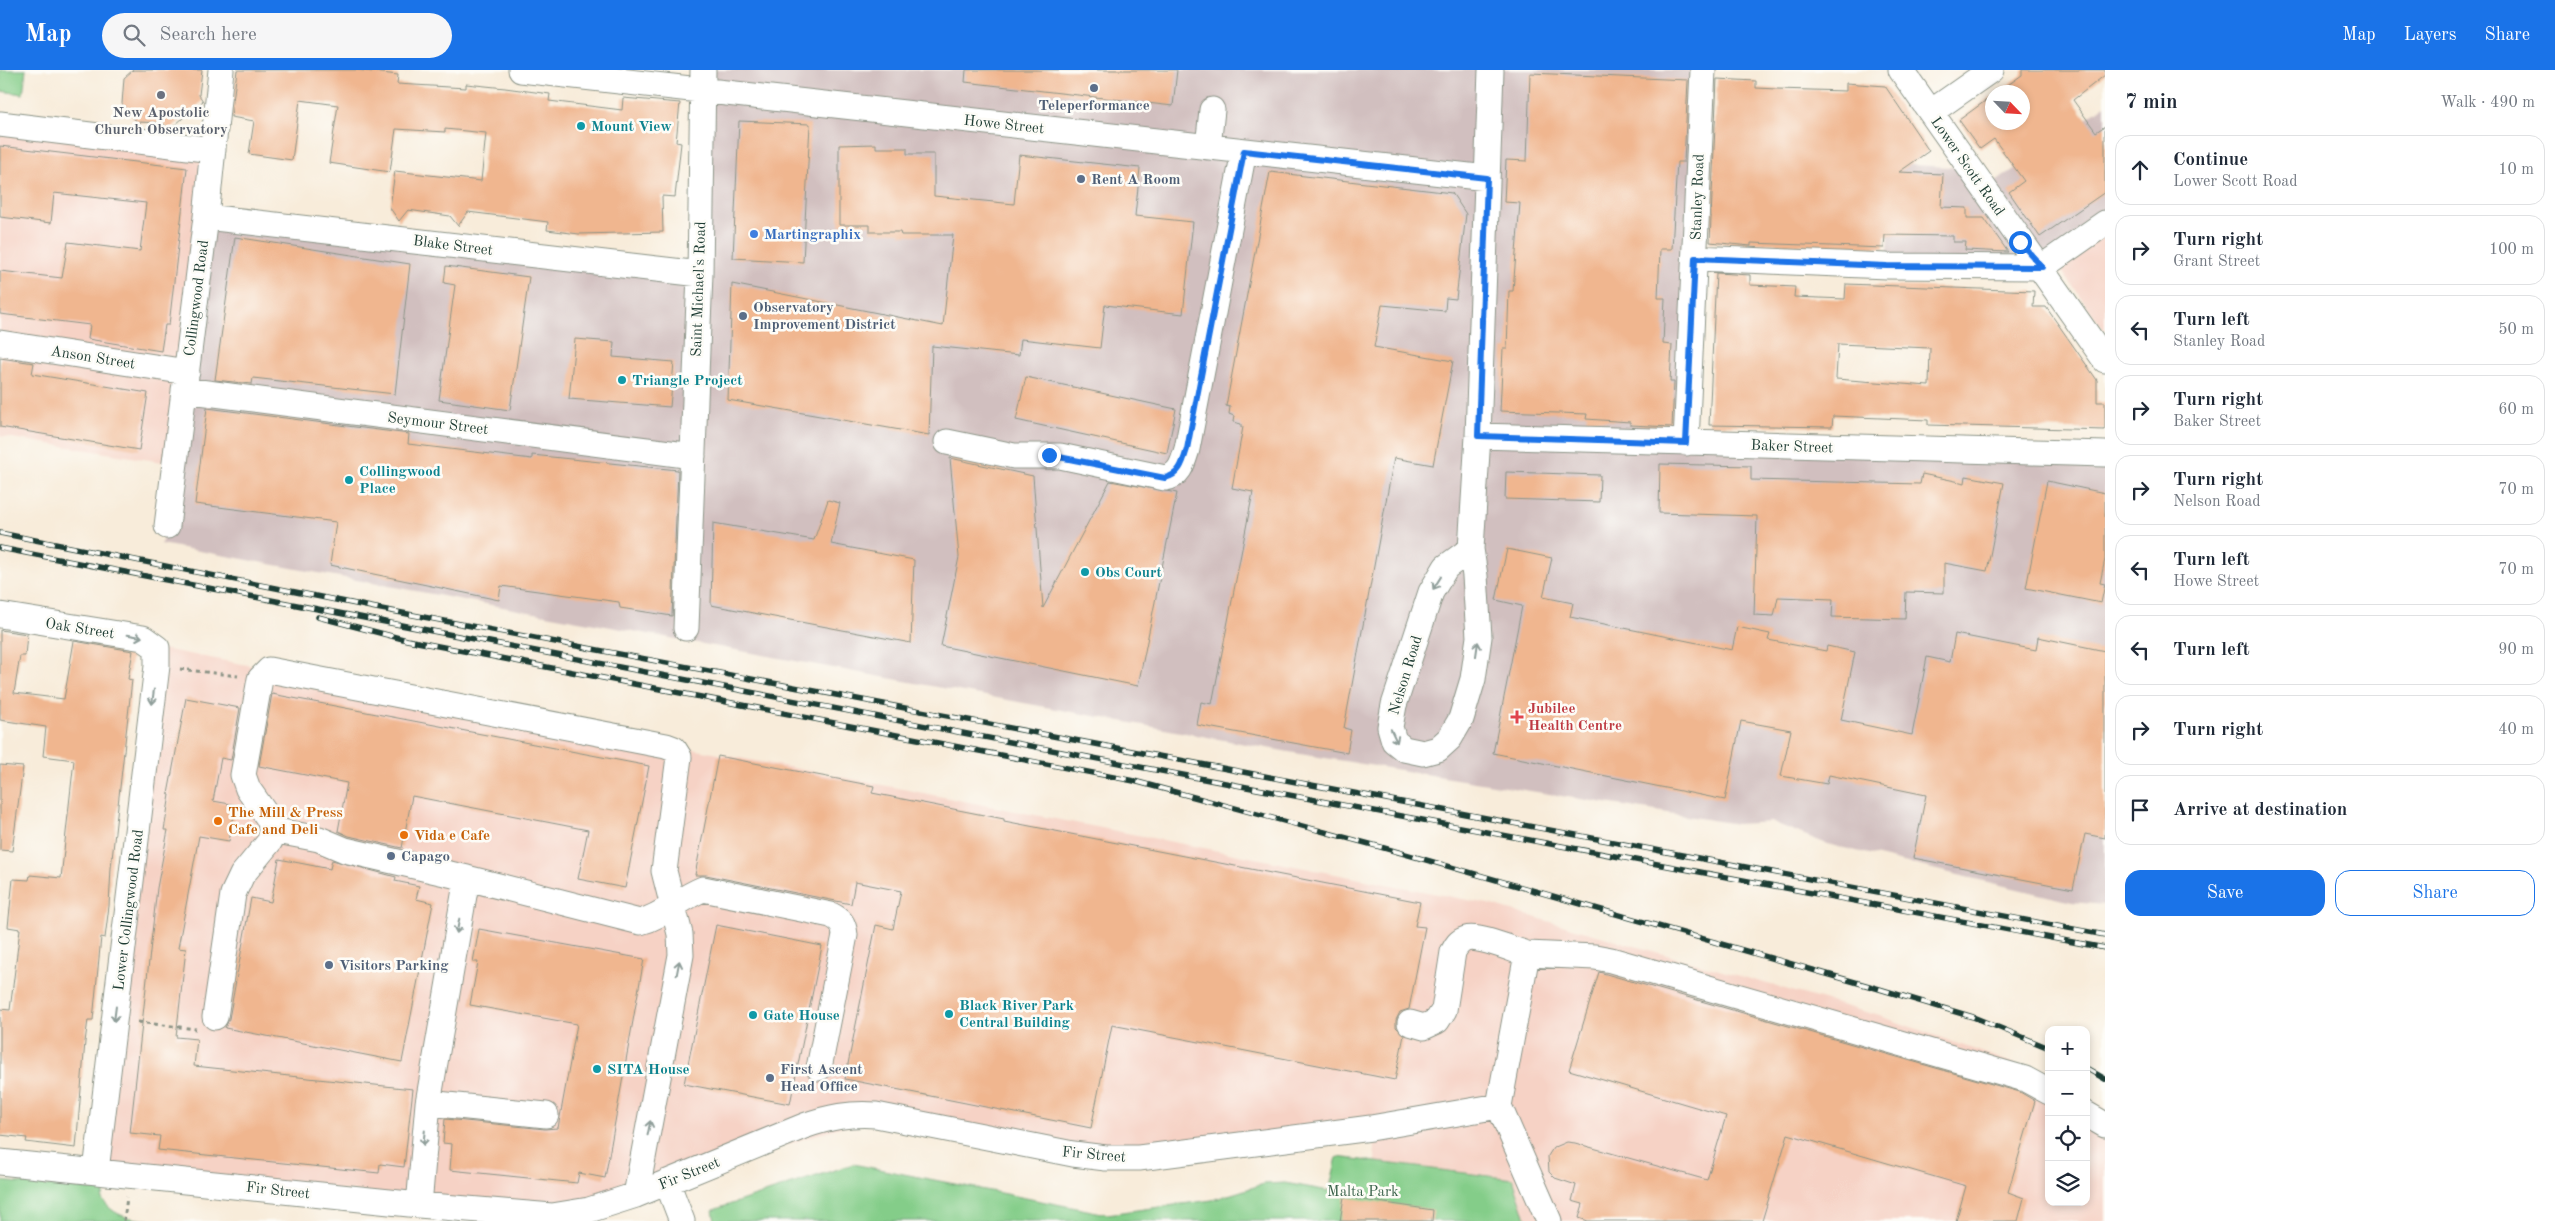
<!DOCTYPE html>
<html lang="en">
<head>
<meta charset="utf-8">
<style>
	:root { --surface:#fff; --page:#f6f6f7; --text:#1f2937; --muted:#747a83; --line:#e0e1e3; --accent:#1a73e8 }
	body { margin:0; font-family:"Old Standard TT",serif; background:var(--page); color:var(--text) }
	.controls { position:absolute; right:15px; bottom:15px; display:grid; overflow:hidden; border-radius:10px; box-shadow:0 2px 8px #0003 }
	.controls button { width:45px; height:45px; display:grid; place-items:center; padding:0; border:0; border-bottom:1px solid var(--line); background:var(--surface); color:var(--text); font:25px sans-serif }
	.compass { position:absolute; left:1985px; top:15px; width:45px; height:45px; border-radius:50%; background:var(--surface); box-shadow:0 2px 8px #0003; rotate:115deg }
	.stop { position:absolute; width:15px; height:15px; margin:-11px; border:4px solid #1a73e8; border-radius:50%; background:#fff }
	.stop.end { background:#1a73e8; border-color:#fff; box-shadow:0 1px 5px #0008 }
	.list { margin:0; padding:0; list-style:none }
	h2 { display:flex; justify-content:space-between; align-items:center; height:65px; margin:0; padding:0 20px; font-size:21px }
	h2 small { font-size:16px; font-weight:400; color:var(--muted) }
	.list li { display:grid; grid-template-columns:32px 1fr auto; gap:15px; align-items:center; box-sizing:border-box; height:70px; margin:0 10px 10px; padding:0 10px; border:1px solid var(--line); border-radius:15px }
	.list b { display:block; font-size:19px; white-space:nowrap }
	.list p { margin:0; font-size:16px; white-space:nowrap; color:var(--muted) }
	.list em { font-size:16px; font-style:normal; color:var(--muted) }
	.actions { display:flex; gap:10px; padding:15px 20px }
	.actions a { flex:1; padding:11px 0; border:1px solid var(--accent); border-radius:15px; text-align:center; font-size:18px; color:var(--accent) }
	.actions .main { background:var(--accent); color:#fff }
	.icon { flex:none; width:28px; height:28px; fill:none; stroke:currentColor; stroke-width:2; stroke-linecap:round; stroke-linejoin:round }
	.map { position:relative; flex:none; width:2105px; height:1151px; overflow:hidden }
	header { display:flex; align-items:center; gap:30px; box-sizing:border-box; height:70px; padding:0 25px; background:var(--accent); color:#fff }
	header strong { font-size:24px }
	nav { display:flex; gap:28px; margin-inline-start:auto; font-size:18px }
	.search { width:350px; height:45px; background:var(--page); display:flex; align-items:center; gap:12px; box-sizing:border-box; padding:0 18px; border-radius:28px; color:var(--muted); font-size:19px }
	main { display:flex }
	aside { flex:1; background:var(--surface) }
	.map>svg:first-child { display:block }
	.built { fill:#f6d2c5 }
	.industrial { fill:#d1bfbf }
	.green { fill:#84cd89; stroke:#52855e }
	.building { fill:#f0b68f; fill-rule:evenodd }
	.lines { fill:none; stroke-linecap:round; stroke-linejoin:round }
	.minor-casing { stroke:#8c9487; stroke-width:27 }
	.path { stroke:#8c9487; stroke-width:3; stroke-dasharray:4 4; stroke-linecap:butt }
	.minor { stroke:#fff; stroke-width:25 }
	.rail-casing { stroke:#1f3d34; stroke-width:5.5 }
	.rail { stroke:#fdfcf7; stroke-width:4; stroke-dasharray:11; stroke-linecap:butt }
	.oneway { stroke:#8f9e9a }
	.route { stroke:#1a73e8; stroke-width:6 }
	.service-dot { fill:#5c6f8a; stroke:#fdfcf7; stroke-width:2 }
	.worship-dot { fill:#6b7280; stroke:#fdfcf7; stroke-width:2 }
	.culture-dot { fill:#0f9aa8; stroke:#fdfcf7; stroke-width:2 }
	.shop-dot { fill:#3f7fe0; stroke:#fdfcf7; stroke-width:2 }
	.health-dot { fill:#e0444e; stroke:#fdfcf7; stroke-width:2 }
	.food-dot { fill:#e8710a; stroke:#fdfcf7; stroke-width:2 }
	.labels { text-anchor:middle; stroke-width:5; stroke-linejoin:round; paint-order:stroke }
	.service-label { font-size:15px; font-weight:bold; fill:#4e5e75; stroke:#fdfcf7; text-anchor:start }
	.worship-label { font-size:15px; font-weight:bold; fill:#5b616d; stroke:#fdfcf7 }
	.street-label { font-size:15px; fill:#1f3d34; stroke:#fdfcf7 }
	.culture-label { font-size:15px; font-weight:bold; fill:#0d838f; stroke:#fdfcf7; text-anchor:start }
	.shop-label { font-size:15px; font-weight:bold; fill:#366cbe; stroke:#fdfcf7; text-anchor:start }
	.health-label { font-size:15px; font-weight:bold; fill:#be3a42; stroke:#fdfcf7; text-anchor:start }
	.food-label { font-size:15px; font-weight:bold; fill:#c56008; stroke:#fdfcf7; text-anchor:start }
	.park-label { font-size:15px; fill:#386149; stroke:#fdfcf7 }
</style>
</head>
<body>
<header>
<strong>Map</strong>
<div class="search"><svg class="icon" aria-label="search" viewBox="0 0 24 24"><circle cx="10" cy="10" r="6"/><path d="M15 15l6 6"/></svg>Search here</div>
<nav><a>Map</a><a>Layers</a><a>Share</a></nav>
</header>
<main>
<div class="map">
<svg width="2105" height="1151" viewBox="0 0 2105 1151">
	<rect width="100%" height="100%" fill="#fdfcf7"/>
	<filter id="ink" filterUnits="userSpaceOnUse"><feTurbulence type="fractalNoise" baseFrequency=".02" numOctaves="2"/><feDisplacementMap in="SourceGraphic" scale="10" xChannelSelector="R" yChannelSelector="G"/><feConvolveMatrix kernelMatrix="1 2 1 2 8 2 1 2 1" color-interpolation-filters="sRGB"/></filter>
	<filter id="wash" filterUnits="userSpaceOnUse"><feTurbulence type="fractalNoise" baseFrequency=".0096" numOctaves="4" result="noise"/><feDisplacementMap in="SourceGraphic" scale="20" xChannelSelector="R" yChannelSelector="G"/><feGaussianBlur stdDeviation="1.12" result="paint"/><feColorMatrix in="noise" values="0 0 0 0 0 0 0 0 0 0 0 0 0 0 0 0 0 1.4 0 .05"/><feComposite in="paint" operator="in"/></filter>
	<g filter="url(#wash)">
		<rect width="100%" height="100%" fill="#f8ecda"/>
		<!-- built -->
		<path class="built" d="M0,54l213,26 -38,314 -175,-28z
			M2105,165v96l-46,-64z
			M157,578l715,135 616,121 395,113 129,46 37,17v122h37v-103l19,10v112h-578l-14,-42 -137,-17 -5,-34 -232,30 -263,-43 -287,95 -493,-39z"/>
		<!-- industrial -->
		<path class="industrial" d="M703,0h1000l-17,373 419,11v451l-33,-3 -245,-58 -55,-22 -35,2 -437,-70 -1139,-210 6,-18 39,-309 493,57z
			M2105,35v118l-63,44 -155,-1 7,-102 75,4 17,21z"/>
		<!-- green -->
		<path class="green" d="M0,0h26l-3,24 -23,-3z
			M1337,1087l176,22 14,42h-812l-2,-11 140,-46 254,50 105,-14 52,-16 21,-1 44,8z
			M0,1111l105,10 -3,8c15,22 36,20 60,22h-162z"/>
		<g id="blocks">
			<!-- building -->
			<path class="building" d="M133,0h69l-3,25 4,6 -34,29 -6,-7 -26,-1 -15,-18 2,-26z
				M237,0h119l42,5 -1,9 69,4v-4l39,4 45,6 -1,7 73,9 1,-12 57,5 -4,39 5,1 -6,54 -13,-1 1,36 -84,2 -32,-4 1,-8 -80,-10 -10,14 -8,-10 -42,-6 -9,11 -9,-13 5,-37 86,10 5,-48 -41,-4v3l-49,-3 -6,43 -61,-9 9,-58 -38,-5 -8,60 -43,-6 5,-33 -23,-4z
				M966,0h211l-4,36 -208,-24z
				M2022,0h83v5l-32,25 23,32 9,-6v66l-65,45 -31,-45 15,-11 -30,-42 -14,10 -21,-29 33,-24v26h30v-30h-24l24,-17z
				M1530,3l158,7 -4,82h-7l-5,87h-12l-2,49h7l-2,46 9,1 -2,37h4l-2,45 -42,-2v-3l-44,-3 1,-5 -87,-3 3,-62h4l2,-58h4l7,-88 -16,-1 2,-42 21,1z
				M1717,9l39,2v7l21,1 69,2v-8l39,3 44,65 -30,21 44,2 -2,33 26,1v10h17l24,34 -43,-2 1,-8h-13v-6l-68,-1 -1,13 -133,-5v3l-41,-4z
				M739,51l71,3 -7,138 -70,-4z
				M876,74v4h31v6h27v42l80,8 5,-49 121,13 -5,48 58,6 -10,92 -78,-9 -5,43 -79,-9 -2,16 -87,-9 -3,89 -201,-35 4,-116 211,42 10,-91h-52l-1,-3h-30v-7h-31v-80z
				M0,76l187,22 -18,157h-4l-4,26 -73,-12 2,-14 -90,-11v-43l62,7 6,-36 72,9 6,-48 -92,-10 -3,30 -51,-6z
				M1270,102l182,21 14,21 -10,85 -10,-1 -1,13 -63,-6 -8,42 79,14 -20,104 -39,-7 -50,270 7,2 -4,23 -150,-28 4,-23 11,2 41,-212 -21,-4 11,-61h-2v-3l-8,-2 1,-6 -5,-2 1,-7 -4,-1z
				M235,167l175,27 -15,130 -142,-16 -1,6 -37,-4z
				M446,196l83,11 -19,133 -71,-10 16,-115 -11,-2z
				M1716,203l34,2v10l45,2 -1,10 51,2 1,-15 188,7 -1,16h13l51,73v22h8v28l-177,-5v-5l-95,-4 -1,11 -123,-2zM1838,274l92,4 -1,38 -93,-7z
				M575,269l39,3 -1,15 61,5 -4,45 -101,-8z
				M0,288l34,5 -2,11 116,19 -9,57 -139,-23z
				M1026,307l150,32 -9,44 -151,-33z
				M207,338l202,26 -1,10 124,15v-4l146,15 -6,146 -52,-8 -1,-6 -118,-16 -2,14 -169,-35 6,-43 -141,-18z
				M950,388l83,18 10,132 67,-127 67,12 -39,193 -197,-40 18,-89z
				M1660,394l91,2v14l169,4 2,-10 43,9 1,-7 38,7 -17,88 -43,-8v30l-38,-1 -1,27 -73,-2 1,-18 -55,-2 -4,19 -20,-1 3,-99 -98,-3z
				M1506,402l94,3 -1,27 -94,-3z
				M2047,411l58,12v66l-5,24 5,1 -4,19 -75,-15z
				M828,430l12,3 -9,41 83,16 -3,83 -200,-38 2,-82 101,17z
				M1507,479l45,9 -9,39 30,6 -3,14 162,33 5,-23 33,7 -2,6 58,11 1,-5 28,6 -14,68 71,15 15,-78 23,5 5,-28 81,16 2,-13 67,14v187l-20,-4 -12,55 -160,-31 13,-63 -97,-20 -2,9 -46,-8 10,-46 -50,-9 -16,79 -232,-47 29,-147 -26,-6z
				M0,560l27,4 -2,22h-5l-6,37 50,6 10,-58 59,10 -5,28 4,1 -21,188 -2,38 -4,32 -4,-1 -8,83h-5l-3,22 -9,106 -50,-6 1,-4 -27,-3v-126l10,1 10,-81 -12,-2 5,-48 16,1 1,-5 31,3 13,-118 -31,-4 3,-29 -46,-7z
				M272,624l377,72 -24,122 -47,-9 10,-49 -176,-34 -10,52 -53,-12 -11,-5 9,-48 -88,-17z
				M186,628l54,10 -9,52 -10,-2 -8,43 23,4 -7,36 -30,-5 -21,112 8,1 -10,88 21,2 -3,27 219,23 -9,78 -24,-3 -1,9 -221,-23 2,-14 -30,-3 27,-245 11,-58h-4l6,-35 -2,-1z
				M718,686l156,30 -2,7 132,26v2l416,81 -5,24 10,1 -16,82 -9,3 -4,8v7l8,8 -9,45 -283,-55 -21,103 -246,-49 31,-154 17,4 8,-38 -46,-9 -4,22 -145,-29h-11z
				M0,695l23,2 -11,84 -12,-1z
				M279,789l51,10 2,-9 64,17 -1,4 24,5 -3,13 17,4 -31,159 -177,-34 4,-9 22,-121 20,4z
				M716,855l106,21 -32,158 -106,-20z
				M479,859l165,30 -39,219 -26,-5 -2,10 -127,-13 2,-26 -9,-1 2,-24 100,10 13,-1 19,-104 -107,-19 8,-43h-5z
				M1599,902l421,120 15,9 -27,91 16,6 -6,23h-62l10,-35 -178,-52 -26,87h-174l-9,-3 4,-14 -11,-3 4,-16 -21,-7 -6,-6 -1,-16 5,-8 14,-6 8,1 132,37 19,-64 -157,-46z
				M1344,1127l89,13 -1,11h-92z"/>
		</g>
	</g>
	<g filter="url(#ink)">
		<use href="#blocks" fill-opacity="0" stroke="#8c9487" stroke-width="1"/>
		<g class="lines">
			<!-- minor casing -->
			<g class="minor-casing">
				<path id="minor" d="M521,0l966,108
					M1901,0l204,290
					M1931,42l60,-42
					M0,54l213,26
					M1208,77l4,-37
					M206,147l494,57
					M1695,188l192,8 155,1
					M2042,197l63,-44
					M0,273l187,29
					M184,320l509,66
					M1478,366l627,18
					M947,372l67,14h46l105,22c15,-2 18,-16 22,-29l57,-298
					M1686,373l17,-373
					M167,456l39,-309 15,-147
					M1471,479l-25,18 -15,25 -37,113 -4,22 4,14 10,8 19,4 15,-4 12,-11 11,-19 12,-40 6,-42 -4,-61 -4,-27 7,-113 13,-366
					M0,545l143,23 14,10v18l-61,505
					M686,558l14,-354 3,-204
					M272,760l47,9 26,11 122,28 173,44c24,-6 40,-24 63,-33l128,26c10,5 13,9 14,20l-26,133
					M1527,884l68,3 16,3 414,119 24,13
					M215,947l18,-123 9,-19 28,-34 2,-11 -3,-11 -21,-30 -5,-14 17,-96 9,-9 397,76 8,3 5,8 -15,114 16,63 1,21 -45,240
					M1410,953l14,4 13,-6 7,-11 9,-58c3,-6 6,-11 13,-13 13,-4 47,11 61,15l-28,152
					M428,1033l118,12
					M2086,1044l19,11
					M0,1092l419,43 133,11 37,-6 47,-15 168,-69c25,-9 46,-13 72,-11l197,39 33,4h33l232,-30 128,-22 50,115
					M667,1112l15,39
					M419,1135l9,-102 39,-225"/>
			</g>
			<!-- path -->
			<path class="path" d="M180,599l58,7
				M138,952l58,7
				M124,1151l3,-24"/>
			<!-- minor -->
			<use href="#minor" class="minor"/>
			<!-- rail casing -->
			<g class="rail-casing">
				<path id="rail" d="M0,463l376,75 1729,327
					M0,478l1140,219 965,181
					M318,547l89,23 727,141 243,65 499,142 97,29 76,31
					M2086,998l19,11"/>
			</g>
			<!-- rail -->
			<use href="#rail" class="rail"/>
		</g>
		<!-- one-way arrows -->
		<defs><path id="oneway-shaft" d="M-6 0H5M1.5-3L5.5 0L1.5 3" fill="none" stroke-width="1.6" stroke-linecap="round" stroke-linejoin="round" transform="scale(1.25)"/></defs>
		<g class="oneway">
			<use href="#oneway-shaft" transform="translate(1437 513) rotate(122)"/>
			<use href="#oneway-shaft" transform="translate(135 566) rotate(9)"/>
			<use href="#oneway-shaft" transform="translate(1477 579) rotate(-82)"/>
			<use href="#oneway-shaft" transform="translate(153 627) rotate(97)"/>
			<use href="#oneway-shaft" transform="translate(1394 666) rotate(65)"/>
			<use href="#oneway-shaft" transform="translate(458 856) rotate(100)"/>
			<use href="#oneway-shaft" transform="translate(678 898) rotate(-79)"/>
			<use href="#oneway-shaft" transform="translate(115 944) rotate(97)"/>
			<use href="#oneway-shaft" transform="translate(649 1058) rotate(-79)"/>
			<use href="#oneway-shaft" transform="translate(424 1068) rotate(96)"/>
		</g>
	</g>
	<g class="lines" filter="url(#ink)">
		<!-- route -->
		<path class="route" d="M1049,385l116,23c15,-3 18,-16 22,-29l57,-298 243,27 -9,258 208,7 9,-185 192,8 155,1 -22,-25"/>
	</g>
	<!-- markers -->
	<g class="service-dot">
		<circle cx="1094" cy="18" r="5"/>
		<circle cx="1081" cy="109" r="5"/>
		<circle cx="743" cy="246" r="5"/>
		<circle cx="391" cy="786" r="5"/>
		<circle cx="329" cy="895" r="5"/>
		<circle cx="770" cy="1008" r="5"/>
	</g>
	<circle class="worship-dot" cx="161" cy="25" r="5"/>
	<g class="culture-dot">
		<circle cx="581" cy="56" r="5"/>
		<circle cx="622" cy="310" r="5"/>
		<circle cx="349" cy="410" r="5"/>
		<circle cx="1085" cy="502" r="5"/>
		<circle cx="949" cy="944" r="5"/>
		<circle cx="753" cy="945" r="5"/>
		<circle cx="597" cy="999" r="5"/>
	</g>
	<circle class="shop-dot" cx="754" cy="164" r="5"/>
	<path class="health-dot" d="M1514.5 639.5h5v5h5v5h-5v5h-5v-5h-5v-5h5z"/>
	<g class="food-dot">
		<circle cx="218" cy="751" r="5"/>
		<circle cx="404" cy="765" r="5"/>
	</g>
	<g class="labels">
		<!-- service labels -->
		<g class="service-label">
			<text x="1094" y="40" text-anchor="middle">Teleperformance</text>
			<text x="1091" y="114">Rent A Room</text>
			<text x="753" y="242">Observatory<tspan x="753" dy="17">Improvement District</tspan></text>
			<text x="401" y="791">Capago</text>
			<text x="339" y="900">Visitors Parking</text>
			<text x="780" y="1004">First Ascent<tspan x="780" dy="17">Head Office</tspan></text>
		</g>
		<!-- worship labels -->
		<g class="worship-label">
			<text x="161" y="47">New Apostolic<tspan x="161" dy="17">Church Observatory</tspan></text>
		</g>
		<!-- street labels -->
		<g class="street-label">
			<text transform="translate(1004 54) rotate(6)" y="5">Howe Street</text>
			<text transform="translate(1968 96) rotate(55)" y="5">Lower Scott Road</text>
			<text transform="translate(1697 127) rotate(-88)" y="5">Stanley Road</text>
			<text transform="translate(453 175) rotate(7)" y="5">Blake Street</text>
			<text transform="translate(698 219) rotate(-88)" y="5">Saint Michael's Road</text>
			<text transform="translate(196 228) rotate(-83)" y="5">Collingwood Road</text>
			<text transform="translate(93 287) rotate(9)" y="5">Anson Street</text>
			<text transform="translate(438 353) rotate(7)" y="5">Seymour Street</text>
			<text transform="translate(1792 376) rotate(2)" y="5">Baker Street</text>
			<text transform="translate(80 558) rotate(9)" y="5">Oak Street</text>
			<text transform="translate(1405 605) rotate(-73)" y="5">Nelson Road</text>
			<text transform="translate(128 840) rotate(-83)" y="5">Lower Collingwood Road</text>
			<text transform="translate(1094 1084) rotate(5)" y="5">Fir Street</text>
			<text transform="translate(689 1103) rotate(-22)" y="5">Fir Street</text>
			<text transform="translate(278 1120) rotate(6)" y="5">Fir Street</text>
		</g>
		<!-- culture labels -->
		<g class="culture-label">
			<text x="591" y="61">Mount View</text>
			<text x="632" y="315">Triangle Project</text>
			<text x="359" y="406">Collingwood<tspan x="359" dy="17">Place</tspan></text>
			<text x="1095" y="507">Obs Court</text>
			<text x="959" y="940">Black River Park<tspan x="959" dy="17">Central Building</tspan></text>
			<text x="763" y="950">Gate House</text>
			<text x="607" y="1004">SITA House</text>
		</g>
		<!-- shop labels -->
		<g class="shop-label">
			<text x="764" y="169">Martingraphix</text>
		</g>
		<!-- health labels -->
		<g class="health-label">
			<text x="1528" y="643">Jubilee<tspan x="1528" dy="17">Health Centre</tspan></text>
		</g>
		<!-- food labels -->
		<g class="food-label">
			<text x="228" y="747">The Mill &amp; Press<tspan x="228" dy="17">Cafe and Deli</tspan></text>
			<text x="414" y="770">Vida e Cafe</text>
		</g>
		<!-- park labels -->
		<g class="park-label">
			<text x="1363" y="1126">Malta Park</text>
		</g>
	</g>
</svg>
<div class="controls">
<button>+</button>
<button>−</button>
<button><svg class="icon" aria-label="locate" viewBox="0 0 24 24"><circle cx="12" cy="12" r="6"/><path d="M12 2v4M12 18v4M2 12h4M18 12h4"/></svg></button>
<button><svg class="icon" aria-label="layers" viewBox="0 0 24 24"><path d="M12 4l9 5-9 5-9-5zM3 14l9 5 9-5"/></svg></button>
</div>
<svg class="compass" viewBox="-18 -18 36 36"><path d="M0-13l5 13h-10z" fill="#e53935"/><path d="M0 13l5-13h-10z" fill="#747a83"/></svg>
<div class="stop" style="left:2020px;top:172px"></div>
<div class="stop end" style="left:1049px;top:385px"></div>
</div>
<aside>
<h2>7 min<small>Walk · 490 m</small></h2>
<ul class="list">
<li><svg class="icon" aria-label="ahead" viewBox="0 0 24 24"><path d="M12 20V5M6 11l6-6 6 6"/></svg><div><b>Continue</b><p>Lower Scott Road</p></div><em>10 m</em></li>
<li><svg class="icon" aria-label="right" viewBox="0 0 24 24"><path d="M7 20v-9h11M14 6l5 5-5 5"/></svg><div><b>Turn right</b><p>Grant Street</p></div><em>100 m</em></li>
<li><svg class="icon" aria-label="left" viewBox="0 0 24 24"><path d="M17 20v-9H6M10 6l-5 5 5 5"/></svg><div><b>Turn left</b><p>Stanley Road</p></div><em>50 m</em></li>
<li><svg class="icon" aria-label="right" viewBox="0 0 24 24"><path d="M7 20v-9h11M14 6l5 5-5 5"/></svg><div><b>Turn right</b><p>Baker Street</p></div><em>60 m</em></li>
<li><svg class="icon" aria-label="right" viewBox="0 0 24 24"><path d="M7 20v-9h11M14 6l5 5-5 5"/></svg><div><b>Turn right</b><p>Nelson Road</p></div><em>70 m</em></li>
<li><svg class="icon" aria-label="left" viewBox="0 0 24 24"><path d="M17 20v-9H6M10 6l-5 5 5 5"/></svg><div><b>Turn left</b><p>Howe Street</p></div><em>70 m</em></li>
<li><svg class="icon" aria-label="left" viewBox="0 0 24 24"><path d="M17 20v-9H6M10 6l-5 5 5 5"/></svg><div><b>Turn left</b></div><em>90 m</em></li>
<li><svg class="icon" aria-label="right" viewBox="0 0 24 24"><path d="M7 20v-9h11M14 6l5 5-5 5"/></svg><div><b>Turn right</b></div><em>40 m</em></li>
<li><svg class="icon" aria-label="arrive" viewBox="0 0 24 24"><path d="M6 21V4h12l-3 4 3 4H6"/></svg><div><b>Arrive at destination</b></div></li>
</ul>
<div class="actions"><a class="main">Save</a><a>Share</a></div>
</aside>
</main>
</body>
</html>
